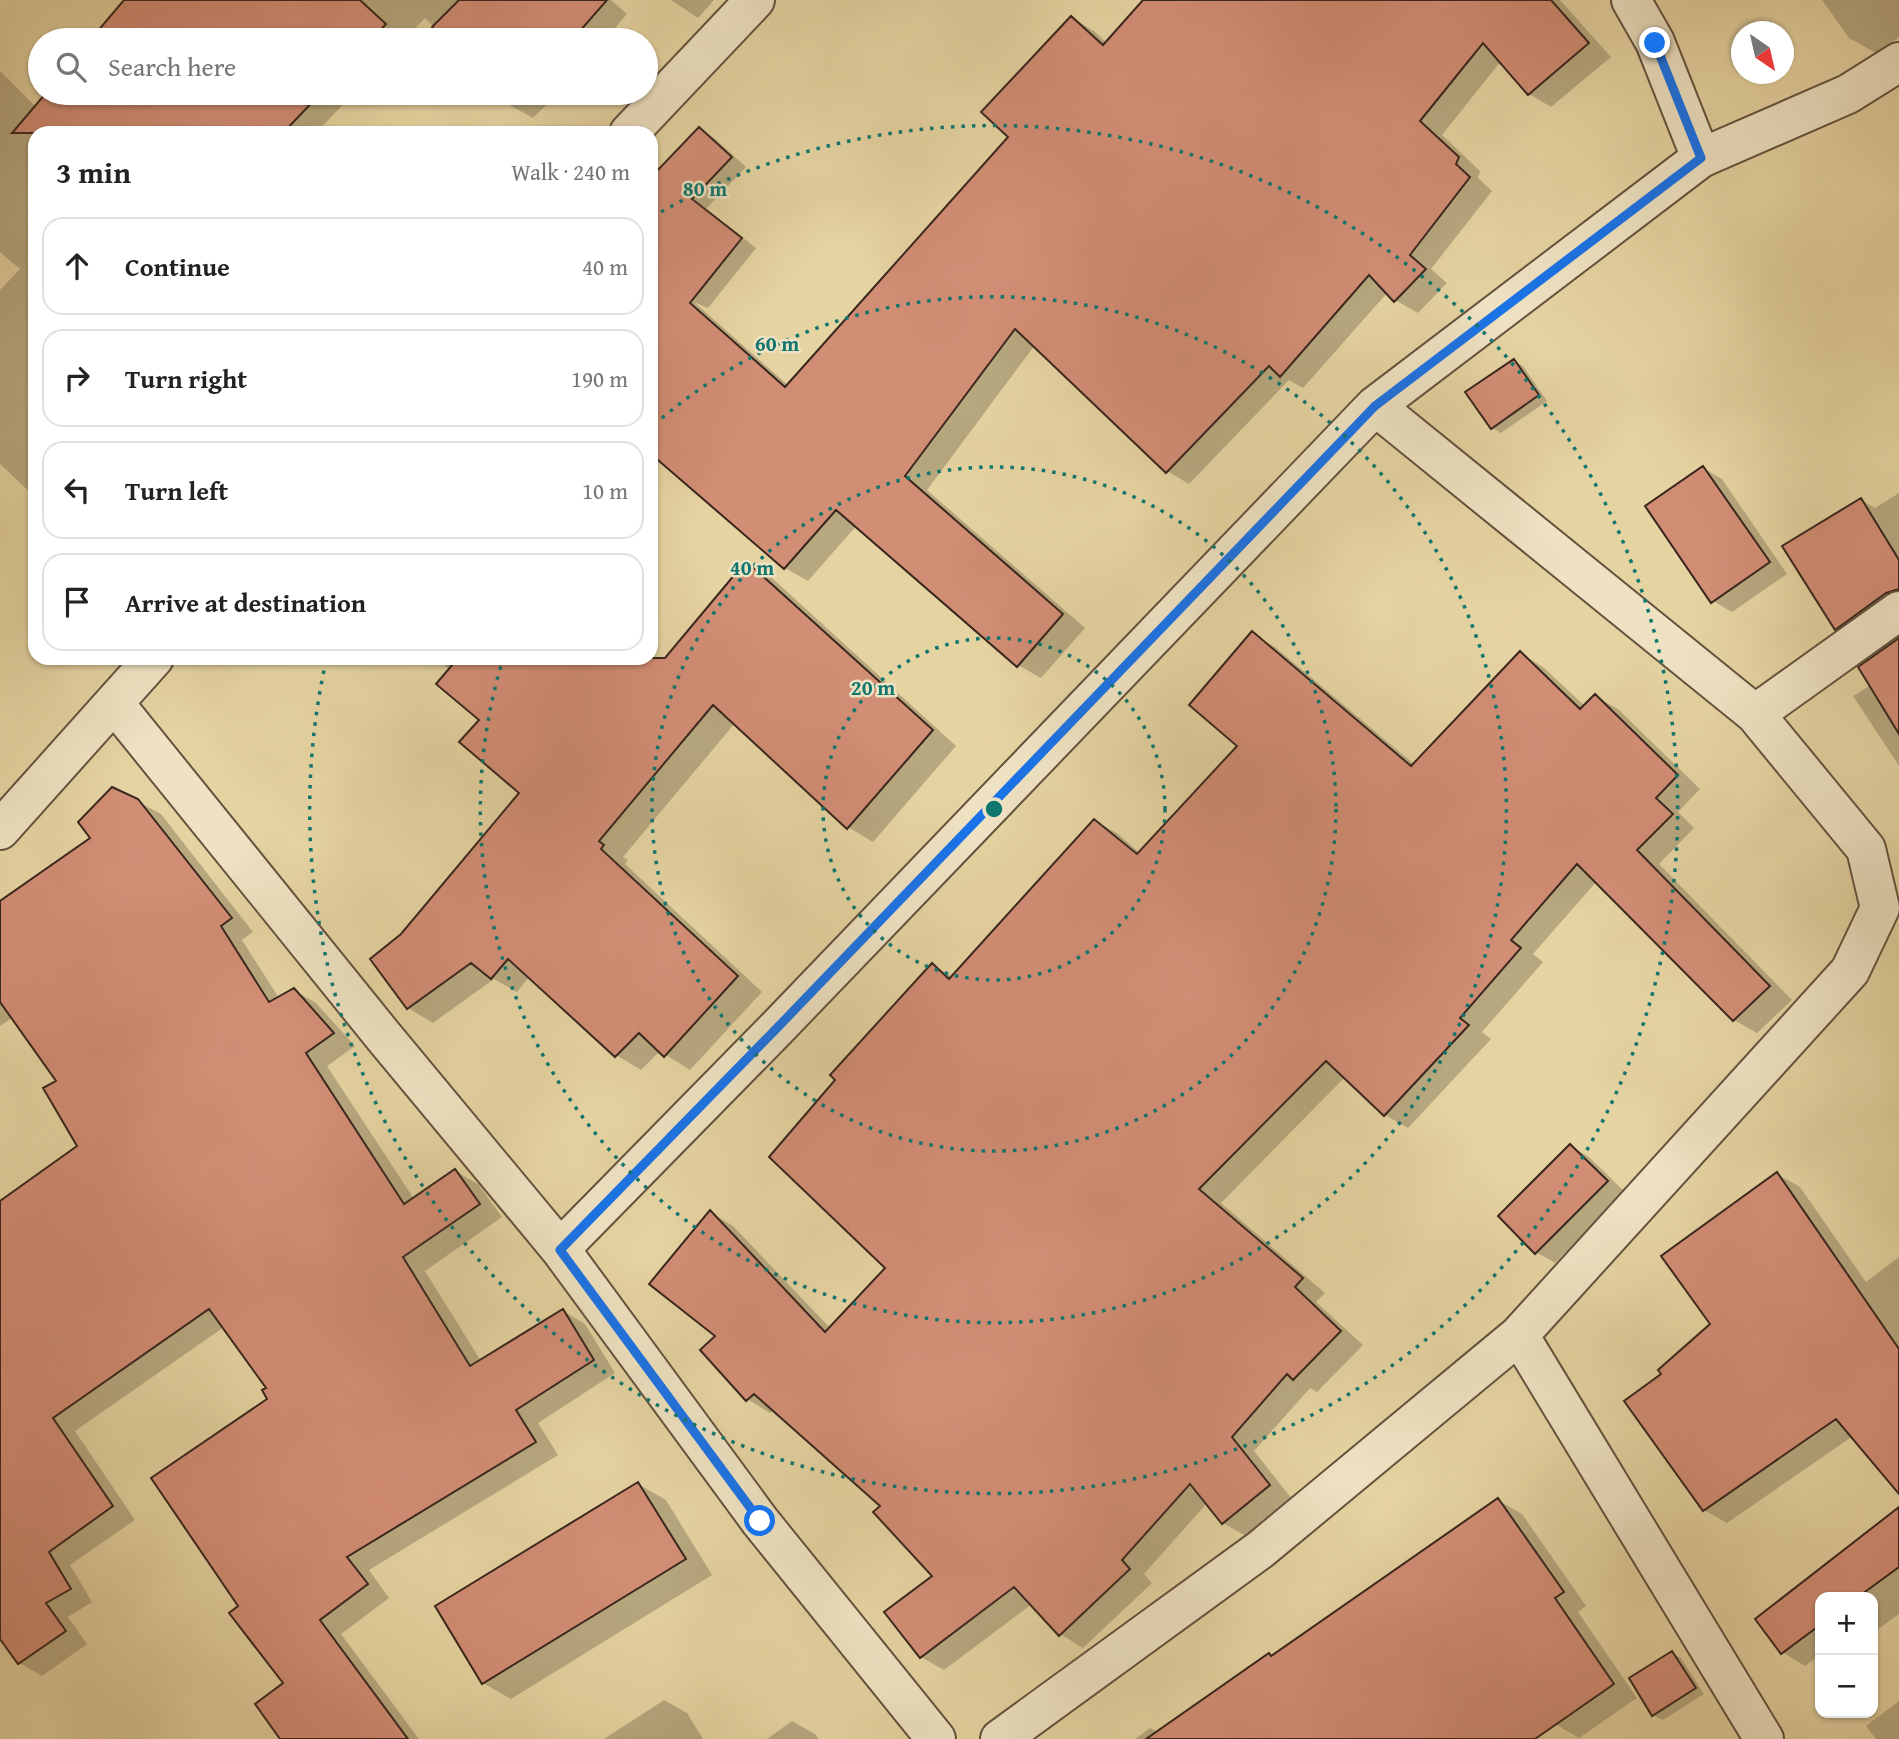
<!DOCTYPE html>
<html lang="en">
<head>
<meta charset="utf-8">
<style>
	:root { --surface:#fff; --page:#f2f2f2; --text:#222; --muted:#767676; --line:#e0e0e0 }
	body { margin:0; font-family:"Gentium Book Plus",serif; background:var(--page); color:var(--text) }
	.controls { position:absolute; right:21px; bottom:21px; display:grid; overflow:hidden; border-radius:14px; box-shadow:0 2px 5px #0004 }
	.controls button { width:63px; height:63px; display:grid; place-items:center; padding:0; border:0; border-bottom:2px solid var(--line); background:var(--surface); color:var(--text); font:35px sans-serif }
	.compass { position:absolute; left:1731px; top:21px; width:63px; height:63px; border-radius:50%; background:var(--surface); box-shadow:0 2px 5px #0004; rotate:146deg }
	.stop { position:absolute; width:21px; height:21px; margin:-16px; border:5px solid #1a73e8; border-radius:50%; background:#fff }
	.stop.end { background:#1a73e8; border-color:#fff; box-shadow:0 2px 7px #0008 }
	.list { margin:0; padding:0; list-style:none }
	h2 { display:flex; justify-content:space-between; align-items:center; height:91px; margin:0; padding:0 28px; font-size:30px }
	h2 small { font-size:23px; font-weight:400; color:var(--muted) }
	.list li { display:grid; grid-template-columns:46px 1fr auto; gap:21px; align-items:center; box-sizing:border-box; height:98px; margin:0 14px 14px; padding:0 14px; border:2px solid var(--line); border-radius:21px }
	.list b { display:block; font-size:26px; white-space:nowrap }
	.list em { font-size:23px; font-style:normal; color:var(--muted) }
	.icon { flex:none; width:38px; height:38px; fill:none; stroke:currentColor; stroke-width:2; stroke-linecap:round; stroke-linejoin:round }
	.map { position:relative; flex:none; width:1899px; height:1739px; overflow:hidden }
	.search { position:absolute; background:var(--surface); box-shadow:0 2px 5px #0004; left:28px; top:28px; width:630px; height:77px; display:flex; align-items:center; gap:18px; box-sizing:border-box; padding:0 24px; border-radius:38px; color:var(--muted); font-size:26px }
	.panel { position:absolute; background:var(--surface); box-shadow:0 2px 5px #0004; left:28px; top:126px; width:630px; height:539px; border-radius:21px }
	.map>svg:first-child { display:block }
	.shadow { fill:#0003 }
	.building { fill:#d28d75; stroke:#39271d; stroke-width:2 }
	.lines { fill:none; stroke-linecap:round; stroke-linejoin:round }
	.minor-casing { stroke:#64523e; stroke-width:42 }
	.minor { stroke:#eee2c2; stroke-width:38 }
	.route { stroke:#1a73e8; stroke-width:9 }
	.ring { fill:none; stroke:#0f766e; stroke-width:3.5; stroke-dasharray:3.5 7 }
	.centre { fill:#0f766e; stroke:#eee2c2; stroke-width:3.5 }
	.ring-label { font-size:21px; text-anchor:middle; font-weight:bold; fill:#0f766e; stroke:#eee2c2; stroke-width:5; stroke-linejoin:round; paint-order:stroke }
</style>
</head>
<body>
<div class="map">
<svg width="1899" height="1739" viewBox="0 0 1899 1739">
	<rect width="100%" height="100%" fill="#e5d3a1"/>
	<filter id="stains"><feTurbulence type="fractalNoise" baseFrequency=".00286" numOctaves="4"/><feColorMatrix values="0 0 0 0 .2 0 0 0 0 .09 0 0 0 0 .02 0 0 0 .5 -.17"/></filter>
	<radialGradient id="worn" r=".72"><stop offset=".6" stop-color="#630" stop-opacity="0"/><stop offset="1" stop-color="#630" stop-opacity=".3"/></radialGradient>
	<!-- shadow -->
	<path class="shadow" d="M126,0h485l16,14 -22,26h-158l-22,-22 -21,22h-312z
		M671,0h43l-16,18z
		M1145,0h415l51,57 -60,50 -22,-13 -28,-33 -59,74 38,36 -2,7 14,13 -61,78 16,14 -29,30 -23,-13 -7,-8 -85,96 -14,-8 -100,104 -22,-13 -132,-126 -108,145 158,138 -44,50 -23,-13 -161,-140 -49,56 -23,-13 -134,-117v-271l48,-51 15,9 32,29 -40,42 50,39 -48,60 -14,-6 95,84 221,-249 62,-119 22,13 13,12z
		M1822,0h77v37l-23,16 -27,-15z
		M0,71l36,36 12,-14h306l-38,40h-281v364l-35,-33v-174l20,-21 -20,-17z
		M498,93h61l-26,25 -22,-12z
		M1514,361l9,5 24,35 -46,32 -9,-5z
		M1703,468l19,11 65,95 -55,38 -19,-11z
		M1899,493v119l-41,29 -22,-12 25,-129 14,8z
		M746,563l25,14 185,169 -83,96 -25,-15 -113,-104 -112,134 5,3 -3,4 137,128 -72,78 -30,-19 -19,19 -25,-15 -86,-79 -13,16 -23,-13 -61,44 -25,-15 -36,-48 30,-25 119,-142 -40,-73 -31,-50 -14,-12h197l23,13z
		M1252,633l23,14 140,118 105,-112 23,14 42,39 10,-10 23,13 82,80 -22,23 16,16 -35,36 133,136 -35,33 -23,-13 -137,-139 -64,73 10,8 -61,70 9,7 -83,89 -23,-13 -40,-38 -124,126 104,90 -9,9 47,43 -46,47 -7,-4 -56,63 38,48 -46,37 -23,-13 -16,-20 -63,71 8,9 -69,65 -23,-14 -28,-30 -88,66 -23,-13 -34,-45 48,-36 -52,-70 -109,-97 -4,4 -23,-14 -30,-63 -7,-124 23,14 98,103 57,-61 45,-302 20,11 142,-156 23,13 22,19 99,-107z
		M1899,640v126l-46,-70 18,-11z
		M137,801l24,13 92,118 -11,8 37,58 15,-8 22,13 39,43 -28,20 87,133 41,-28 23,13 24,33 -77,54 56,90 82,-50 22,13 30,49 -77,50 20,32 -189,115 20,28 -48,36 78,105h-136l2,-55 -45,-77 30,-207 -2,-12 -44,-61 -149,104 60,89 -65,45 22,37 -24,15 19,27 -45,32 -23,-13 -19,-27v-433l80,-56 -22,-65 -45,-65 -13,9v-123l93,-64z
		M1571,1146l18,11 37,36 -71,70 -19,-11z
		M1777,1174l23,13 66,95 33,-25v234l-46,-55 -126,87 -23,-13 -41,-136 50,-50z
		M638,1484l28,16 46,75 -201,124 -28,-16z
		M1498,1500l24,14 64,92 -8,6 59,86 -58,40 -24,-14 -81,15h-339l15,-11 9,5 113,-76z
		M1899,1509v105l-26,19v-36h-53v58l-15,11 -23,-14 -25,-33z
		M1672,1653l9,5 23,36 -41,26 -10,-5z
		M664,1700l23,13 16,26h-99z
		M1899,1701v38h-23l-10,-13z
		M792,1721l23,13 4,5h-52z"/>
	<!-- building -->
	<path class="building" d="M124,0h236l26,24 -15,16h-281z
		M459,0h148l-35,40h-127l-13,-13z
		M1143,0h408l38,43 -61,52 -45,-52 -63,78 39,36 -3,7 14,13 -60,78 16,14 -32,33 -25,-27 -89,102 -11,-11 -103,107 -151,-144 -110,147 158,138 -46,53 -181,-157 -52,59 -133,-115v-288l6,5 42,-44 33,30 -40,42 50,39 -52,65 95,84 223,-250 -27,-25 90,-96 32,29z
		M46,93h275l-38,40h-271z
		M1514,359l25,36 -48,34 -26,-37z
		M1703,466l67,96 -59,41 -66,-97z
		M1861,498l38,62v29l-13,4 -51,37 -53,-84z
		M746,561l187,169 -86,99 -134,-124 -114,136 5,4 -3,4 137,127 -74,81 -25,-24 -24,24 -107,-98 -17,20 -20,-16 -64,46 -37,-50 31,-25 118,-141 -60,-51 20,-22 -43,-36 22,-26h207z
		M1252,631l159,135 109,-115 60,58 15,-15 83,81 -22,23 17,16 -36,36 133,136 -37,35 -156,-157 -66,76 10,8 -61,70 9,7 -85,91 -58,-55 -127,128 104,89 -8,9 46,44 -48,49 -6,-6 -55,63 38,48 -48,39 -32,-40 -68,76 8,9 -71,67 -45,-49 -94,71 -36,-46 48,-36 -59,-64 7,-6 -126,-112 -8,7 -46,-51 15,-14 -66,-52 61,-74 115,122 60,-64 -116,-111 66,-77 -5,-5 102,-112 17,16 145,-160 43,35 100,-108 -48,-41z
		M1899,638v96l-41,-67z
		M112,787l26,12 94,119 -11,8 48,76 25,-14 40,45 -28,20 98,151 51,-35 25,35 -77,53 67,109 93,-57 31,51 -78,50 20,32 -189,115 21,27 -48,36 88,119h-128l-25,-35 28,-21 -54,-70 9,-7 -87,-128 116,-79 -5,-9 4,-2 -57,-79 -156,109 60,88 -64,46 22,37 -25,14 20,28 -48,33 -18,-25v-438l77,-55 -34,-58 13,-7 -56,-79v-101l90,-63 -12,-16z
		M1570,1144l38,37 -73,73 -37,-38z
		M1777,1172l122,177v145l-63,-75 -133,92 -79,-110 37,-27 -3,-4 52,-46 -49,-68z
		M638,1482l48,77 -204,125 -47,-78z
		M1498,1498l66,94 -9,6 59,86 -79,55h-389l123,-86 2,3z
		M1899,1507v60l-41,30h-38v28l-39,29 -26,-35z
		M1672,1651l24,37 -44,28 -23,-38z"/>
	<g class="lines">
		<!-- minor casing -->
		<g class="minor-casing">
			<path id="minor" d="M1631,0l24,42 46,116
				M629,133l126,-133
				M114,703l270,334 176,212 200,272 176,218
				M1755,714l144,-103
				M0,830l154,-172
				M560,1249l217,-221 598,-622 326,-248 147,-64 51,-32
				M1519,1335l245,404
				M1000,1739l261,-190 258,-214 331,-364 30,-63 -14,-59 -111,-135 -380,-308"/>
		</g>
		<!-- minor -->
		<use href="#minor" class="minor"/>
	</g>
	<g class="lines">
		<!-- route -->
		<path class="route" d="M760,1521l-200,-271 217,-222 598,-622 326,-248 -46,-115"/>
	</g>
	<!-- distance rings -->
	<g class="ring">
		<circle cx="994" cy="809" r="171"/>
		<circle cx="994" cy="809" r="342"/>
		<path d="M654 425A513 513 0 1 1 503 659"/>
		<path d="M652 217A684 684 0 1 1 326 661"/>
	</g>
	<circle cx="994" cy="809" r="10" class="centre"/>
	<g class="ring-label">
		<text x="705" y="196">80 m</text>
		<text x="777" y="351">60 m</text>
		<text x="752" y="575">40 m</text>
		<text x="873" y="695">20 m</text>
	</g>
	<rect width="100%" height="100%" filter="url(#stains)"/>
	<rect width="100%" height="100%" fill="url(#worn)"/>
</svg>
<div class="controls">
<button>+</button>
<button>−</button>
</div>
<svg class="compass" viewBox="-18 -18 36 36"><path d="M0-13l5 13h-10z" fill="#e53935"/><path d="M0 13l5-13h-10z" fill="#767676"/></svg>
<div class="stop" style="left:760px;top:1521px"></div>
<div class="stop end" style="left:1655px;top:43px"></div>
<div class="search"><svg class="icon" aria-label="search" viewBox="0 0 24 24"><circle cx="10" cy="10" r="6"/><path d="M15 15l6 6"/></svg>Search here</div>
<section class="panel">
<h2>3 min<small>Walk · 240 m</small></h2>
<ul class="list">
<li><svg class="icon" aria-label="ahead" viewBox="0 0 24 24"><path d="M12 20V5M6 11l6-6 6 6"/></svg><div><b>Continue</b></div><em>40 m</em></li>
<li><svg class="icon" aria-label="right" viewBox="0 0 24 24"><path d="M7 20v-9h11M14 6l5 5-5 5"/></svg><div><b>Turn right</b></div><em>190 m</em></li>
<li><svg class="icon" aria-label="left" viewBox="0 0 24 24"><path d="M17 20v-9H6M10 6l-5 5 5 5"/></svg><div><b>Turn left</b></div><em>10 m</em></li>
<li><svg class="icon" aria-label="arrive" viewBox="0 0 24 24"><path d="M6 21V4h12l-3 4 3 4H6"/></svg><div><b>Arrive at destination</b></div></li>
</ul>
</section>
</div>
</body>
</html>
